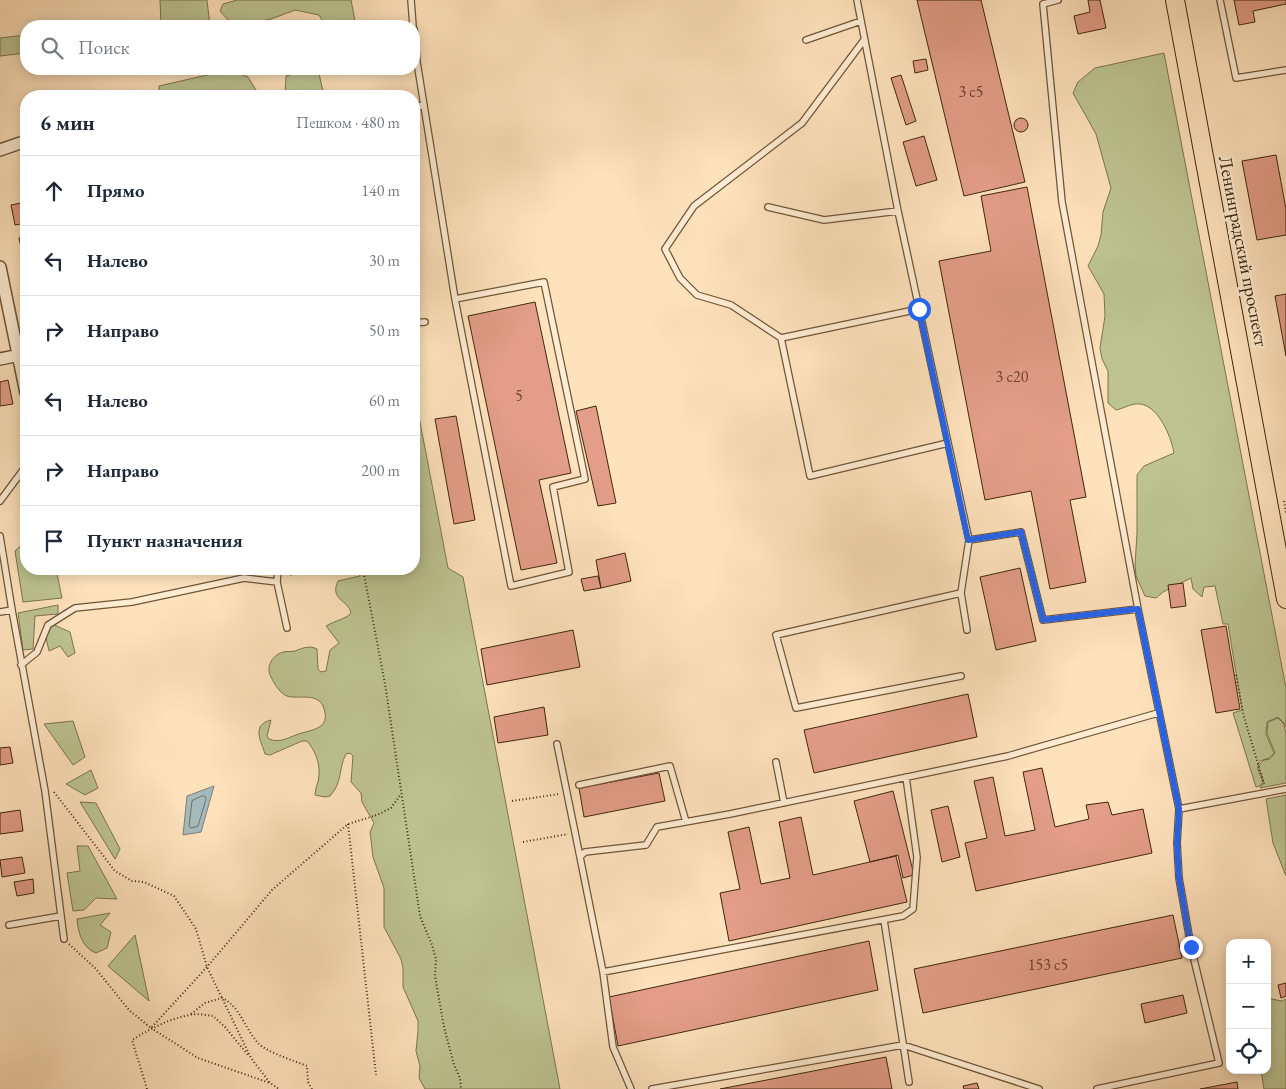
<!DOCTYPE html>
<html lang="ru">
<head>
<meta charset="utf-8">
<style>
	:root { --surface:#fff; --page:#f2f2f3; --text:#1f2937; --muted:#747a83; --line:#e0e1e3 }
	body { margin:0; font-family:"EB Garamond",serif; background:var(--page); color:var(--text) }
	.controls { position:absolute; right:15px; bottom:15px; display:grid; overflow:hidden; border-radius:10px; box-shadow:0 2px 12px #0003 }
	.controls button { width:45px; height:45px; display:grid; place-items:center; padding:0; border:0; border-bottom:1px solid var(--line); background:var(--surface); color:var(--text); font:25px sans-serif }
	.stop { position:absolute; width:15px; height:15px; margin:-11px; border:4px solid #2563eb; border-radius:50%; background:#fff }
	.stop.end { background:#2563eb; border-color:#fff; box-shadow:0 1px 5px #0008 }
	.list { margin:0; padding:0; list-style:none }
	h2 { display:flex; justify-content:space-between; align-items:center; height:65px; margin:0; padding:0 20px; font-size:21px }
	h2 small { font-size:16px; font-weight:400; color:var(--muted) }
	.list li { display:grid; grid-template-columns:32px 1fr auto; gap:15px; align-items:center; box-sizing:border-box; height:70px; padding:0 20px; border-top:1px solid var(--line) }
	.list b { display:block; font-size:19px; white-space:nowrap }
	.list em { font-size:16px; font-style:normal; color:var(--muted) }
	.icon { flex:none; width:28px; height:28px; fill:none; stroke:currentColor; stroke-width:2; stroke-linecap:round; stroke-linejoin:round }
	.map { position:relative; flex:none; width:1286px; height:1089px; overflow:hidden }
	.search { position:absolute; background:var(--surface); box-shadow:0 2px 12px #0003; left:20px; top:20px; width:400px; height:55px; display:flex; align-items:center; gap:12px; box-sizing:border-box; padding:0 18px; border-radius:20px; color:var(--muted); font-size:19px }
	.panel { position:absolute; background:var(--surface); box-shadow:0 2px 12px #0003; left:20px; top:90px; width:400px; height:485px; border-radius:20px }
	.map>svg:first-child { display:block }
	.green { fill:#bdc492; stroke:#7e754f }
	.water { fill:#a5bbbb; stroke:#7d7f75 }
	.lines { fill:none; stroke-linecap:round; stroke-linejoin:round }
	.shore { stroke:#727064; stroke-width:1 }
	.building { fill:#e39d88; stroke:#40260c }
	.lane-casing { stroke:#705538; stroke-width:8 }
	.street-casing { stroke:#705538; stroke-width:14 }
	.primary-casing { stroke:#40260c; stroke-width:20 }
	.path { stroke:#40260c; stroke-width:2; stroke-dasharray:1 2.5; stroke-linecap:butt }
	.lane { stroke:#feecd3; stroke-width:5.5 }
	.street { stroke:#feecd3; stroke-width:11 }
	.primary { stroke:#fee2bc; stroke-width:18 }
	.route { stroke:#2563eb; stroke-width:6 }
	.labels { text-anchor:middle; stroke-width:5; stroke-linejoin:round; paint-order:stroke }
	.number-label { font-size:16px; fill:#69442b }
	.street-label { font-size:19px; fill:#40260c; stroke:#feecd3 }
</style>
</head>
<body>
<div class="map">
<svg width="1286" height="1089" viewBox="0 0 1286 1089">
	<rect width="100%" height="100%" fill="#fee2bc"/>
	<filter id="stains"><feTurbulence type="fractalNoise" baseFrequency=".004" numOctaves="4"/><feColorMatrix values="0 0 0 0 .2 0 0 0 0 .09 0 0 0 0 .02 0 0 0 .5 -.17"/></filter>
	<radialGradient id="worn" r=".72"><stop offset=".6" stop-color="#630" stop-opacity="0"/><stop offset="1" stop-color="#630" stop-opacity=".3"/></radialGradient>
	<!-- green -->
	<path class="green" d="M160,0h47l3,26h-49z
		M237,0h114l5,26h-30l-7,-11 -24,-5 -24,9 -31,6 -12,-5 -8,-9 3,-7z
		M26,35v18l-26,3v-18z
		M1164,53l122,635v39l-1,-3 -7,-7 -11,5 -1,12 8,19 -5,5 -9,3c-5,7 0,13 3,21l-3,4 -4,1 -23,-74 9,-3 -14,-86h-5l-8,-38 -11,1 -2,10 -9,-8 -2,-11 -28,14 -7,6 -11,-2 -9,-20 -1,-11 2,-32v-58l7,-9 30,-13c-3,-17 -17,-52 -39,-49 -7,1 -13,5 -19,6l-8,-7v-32l-6,-12 -2,-11 5,-32 -1,-22 -16,-28 10,-20 3,-11 2,-23 8,-24 -15,-54 -23,-41 5,-11 17,-14z
		M312,69h6l6,27h-39l1,-20z
		M229,70l19,7 8,13 -34,6h-63v-10z
		M414,391l34,177 15,9 97,512h-135l-6,-11 1,-12 -4,-15 2,-20v-10l-15,-34v-19l-2,-9 -17,-32v-39l-11,-31 -3,-25 4,-9 -12,-21 -1,-9 -10,-11 2,-26 -3,-3 -4,1c-8,15 -3,28 -16,42l-5,1 -10,-2c0,-7 4,-13 4,-20 1,-12 -4,-25 -12,-34h-5l-32,14 -5,-1c-4,-13 -14,-29 6,-34l-4,16 2,3c12,5 21,-3 33,-6 10,-3 26,-5 23,-20 -3,-23 -26,-13 -38,-17 -6,-2 -12,-11 -15,-17 -7,-11 -1,-23 11,-27 4,-1 8,0 12,-1 8,-3 14,-6 22,-2l1,20 3,3 5,-1 4,-21 9,-7 -13,-17c8,-5 20,-7 25,-13 -2,-13 -22,-13 -13,-32l22,-5 -2,-7h56z
		M26,541v28h30l6,29 -39,4 -8,-51z
		M58,605v9l-23,2 -2,33 -10,1 -5,-37z
		M52,624l18,8 5,21 -7,4 -8,-11 -11,5 -3,-13z
		M1278,718l6,6 2,10v49l-26,5 4,-6 -5,-13v-4l5,-5 6,-1 5,-6 -8,-20 1,-11z
		M73,721l12,36 -12,8 -29,-41z
		M91,770l7,18 -13,7 -19,-11z
		M1286,795v81l-13,-33 -7,-44z
		M80,802l16,1 24,46 -5,10z
		M77,846h11l29,53 -21,-1 -12,12 -11,1 -6,-38 13,-2z
		M110,913l-10,12 11,7 -4,16 -11,5c-14,-5 -18,-21 -19,-34z
		M135,935l14,66 -41,-35z
		M1267,998l15,3 4,-2v90h-22l-3,-19h6z"/>
	<!-- water -->
	<path class="water" d="M214,786l-13,46 -18,3 4,-39z"/>
	<g class="lines">
		<!-- shore -->
		<path class="shore" d="M202,796h3l1,3 -8,27 -7,2 -2,-2 3,-25z"/>
	</g>
	<!-- building -->
	<path class="building" d="M917,0h64l44,182 -61,14z
		M1088,0h12l6,28 -28,6 -4,-18 16,-4z
		M1234,0h52v4l-33,7 2,11 -16,3z
		M926,59l2,11 -13,3 -2,-12z
		M901,75l15,46 -10,4 -15,-47z
		M1014 125a7 7 0 1 1 14 0a7 7 0 1 1-14 0Z
		M924,136l13,44 -21,6 -13,-44z
		M1276,155l10,54v26l-29,5 -15,-79z
		M1027,187l59,310 -16,3 16,82 -36,7 -19,-98 -46,9 -46,-239 52,-10 -10,-55z
		M26,202v21l-11,2 -4,-20z
		M26,237v24h-2l-5,-23z
		M1286,294v62l-11,-60z
		M535,302l36,171 -32,7 18,83 -36,7 -53,-254z
		M8,380l5,24 -13,2v-24z
		M596,406l20,97 -18,3 -22,-95z
		M456,416l19,104 -21,4 -19,-105z
		M625,553l6,28 -30,7 -5,-28z
		M1020,568l16,73 -40,9 -16,-73z
		M289,569h33v1l-32,5z
		M598,576l3,12 -17,3 -3,-12z
		M1183,583l3,23 -15,2 -3,-23z
		M1226,626l14,83 -24,4 -15,-83z
		M573,630l7,37 -93,18 -6,-36z
		M968,694l9,43 -163,36 -10,-43z
		M544,707l4,28 -50,8 -4,-26z
		M10,747l3,16 -13,2v-17z
		M1042,768l13,59 34,-8 -3,-14 22,-3 4,13 31,-6 9,44 -176,38 -11,-48 22,-5 -13,-57 19,-4 12,59 30,-6 -12,-58z
		M659,773l6,28 -81,16 -5,-29z
		M893,791l21,84 -11,3 -5,-23 -28,7 -16,-61z
		M948,806l12,51 -18,5 -11,-52z
		M20,810l3,21 -23,3v-21z
		M801,817l12,58 83,-19 11,46 -178,39 -9,-48 20,-4 -12,-57 21,-5 12,57 29,-6 -11,-56z
		M22,857l3,16 -23,4 -2,-17z
		M33,879l1,14 -17,3 -3,-14z
		M1173,915l9,43 -259,55 -9,-44z
		M869,941l9,49 -260,56 -9,-49z
		M1286,983v13l-5,2 -3,-13z
		M1183,995l4,18 -42,10 -4,-19z
		M886,1057l6,32h-172z
		M1237,1082l1,7h-38z
		M977,1083l2,6h-15l-1,-3z"/>
	<g class="lines">
		<!-- lane casing -->
		<g class="lane-casing">
			<path id="lane" d="M411,0l2,26
				M857,0l41,211 71,329 52,-8 22,88 95,-11 41,200 -2,34 2,35 12,69 28,116 -122,26
				M1058,0l-15,4 19,198 76,407
				M1220,0l16,78 50,-8
				M414,29l3,33 38,237 56,287 58,-14 -16,-85 32,-8 -41,-197 -89,17
				M806,40l55,-19
				M864,40l-62,83 -108,83 -29,43 15,29 17,17 34,10 50,33 138,-29
				M414,107l10,-2
				M768,207l56,13 74,-9
				M414,323l11,-1
				M781,338l29,138 138,-33
				M0,501l26,-35
				M0,536l12,74
				M278,569l-1,13 10,46
				M961,593l6,37
				M0,612l12,-2 33,181 19,148
				M21,665l16,-13 11,-27 27,-17 57,-6 112,-24 33,4
				M961,676l-165,32 -20,-73 185,-42 8,-53
				M557,744l23,113
				M776,762l8,41
				M579,785l91,-19 16,56
				M1179,809l107,-20
				M884,920l25,162
				M9,925l52,-9
				M603,972l300,-56 10,-7 4,-52 -11,-80
				M631,1089l-18,-42 -10,-75 -23,-115 5,-5 61,-7 11,-18 73,-13 278,-58 150,-43
				M652,1089l251,-44 136,44"/>
		</g>
		<!-- street casing -->
		<g class="street-casing">
			<path id="street" d="M0,150l26,-9
				M0,267l26,126
				M0,359l25,-5"/>
		</g>
		<!-- primary casing -->
		<g class="primary-casing">
			<path id="primary" d="M1175,0l111,599"/>
		</g>
		<!-- path -->
		<path class="path" d="M1284,501l2,12
			M363,569l22,115 35,232 12,29 4,14 -1,17 9,51 10,38 6,13 1,11
			M1236,675l8,42 20,67
			M54,792l61,79 17,10 12,1 30,14 22,33 11,38 44,91 19,25 9,6
			M512,801l47,-7
			M348,824l28,251
			M523,842l45,-8
			M69,944l27,25 33,41 22,18 56,-61 65,-77 76,-66 29,-9 14,-7 10,-14
			M191,1014l14,-11 17,-5c18,8 23,31 36,45 8,9 37,18 49,23l1,16 4,7
			M151,1028l47,30 72,25
			M147,1089l-15,-49c18,-11 36,-21 58,-25 7,-2 16,0 23,1l12,11 23,28"/>
		<!-- lane -->
		<use href="#lane" class="lane"/>
		<!-- street -->
		<use href="#street" class="street"/>
		<!-- primary -->
		<use href="#primary" class="primary"/>
	</g>
	<g class="lines">
		<!-- route -->
		<path class="route" d="M919,309l49,231 53,-8 22,88 95,-11 41,200 -2,35 2,34 12,69"/>
	</g>
	<g class="labels">
		<!-- number labels -->
		<g class="number-label">
			<text x="971" y="97">3 с5</text>
			<text x="1012" y="382">3 с20</text>
			<text x="519" y="401">5</text>
			<text x="1048" y="970">153 с5</text>
		</g>
		<!-- street labels -->
		<g class="street-label">
			<text transform="translate(1244 251) rotate(79)" y="7">Ленинградский проспект</text>
		</g>
	</g>
	<rect width="100%" height="100%" filter="url(#stains)"/>
	<rect width="100%" height="100%" fill="url(#worn)"/>
</svg>
<div class="controls">
<button>+</button>
<button>−</button>
<button><svg class="icon" aria-label="locate" viewBox="0 0 24 24"><circle cx="12" cy="12" r="6"/><path d="M12 2v4M12 18v4M2 12h4M18 12h4"/></svg></button>
</div>
<div class="stop" style="left:919px;top:309px"></div>
<div class="stop end" style="left:1191px;top:947px"></div>
<div class="search"><svg class="icon" aria-label="search" viewBox="0 0 24 24"><circle cx="10" cy="10" r="6"/><path d="M15 15l6 6"/></svg>Поиск</div>
<section class="panel">
<h2>6 мин<small>Пешком · 480 m</small></h2>
<ul class="list">
<li><svg class="icon" aria-label="ahead" viewBox="0 0 24 24"><path d="M12 20V5M6 11l6-6 6 6"/></svg><div><b>Прямо</b></div><em>140 m</em></li>
<li><svg class="icon" aria-label="left" viewBox="0 0 24 24"><path d="M17 20v-9H6M10 6l-5 5 5 5"/></svg><div><b>Налево</b></div><em>30 m</em></li>
<li><svg class="icon" aria-label="right" viewBox="0 0 24 24"><path d="M7 20v-9h11M14 6l5 5-5 5"/></svg><div><b>Направо</b></div><em>50 m</em></li>
<li><svg class="icon" aria-label="left" viewBox="0 0 24 24"><path d="M17 20v-9H6M10 6l-5 5 5 5"/></svg><div><b>Налево</b></div><em>60 m</em></li>
<li><svg class="icon" aria-label="right" viewBox="0 0 24 24"><path d="M7 20v-9h11M14 6l5 5-5 5"/></svg><div><b>Направо</b></div><em>200 m</em></li>
<li><svg class="icon" aria-label="arrive" viewBox="0 0 24 24"><path d="M6 21V4h12l-3 4 3 4H6"/></svg><div><b>Пункт назначения</b></div></li>
</ul>
</section>
</div>
</body>
</html>
